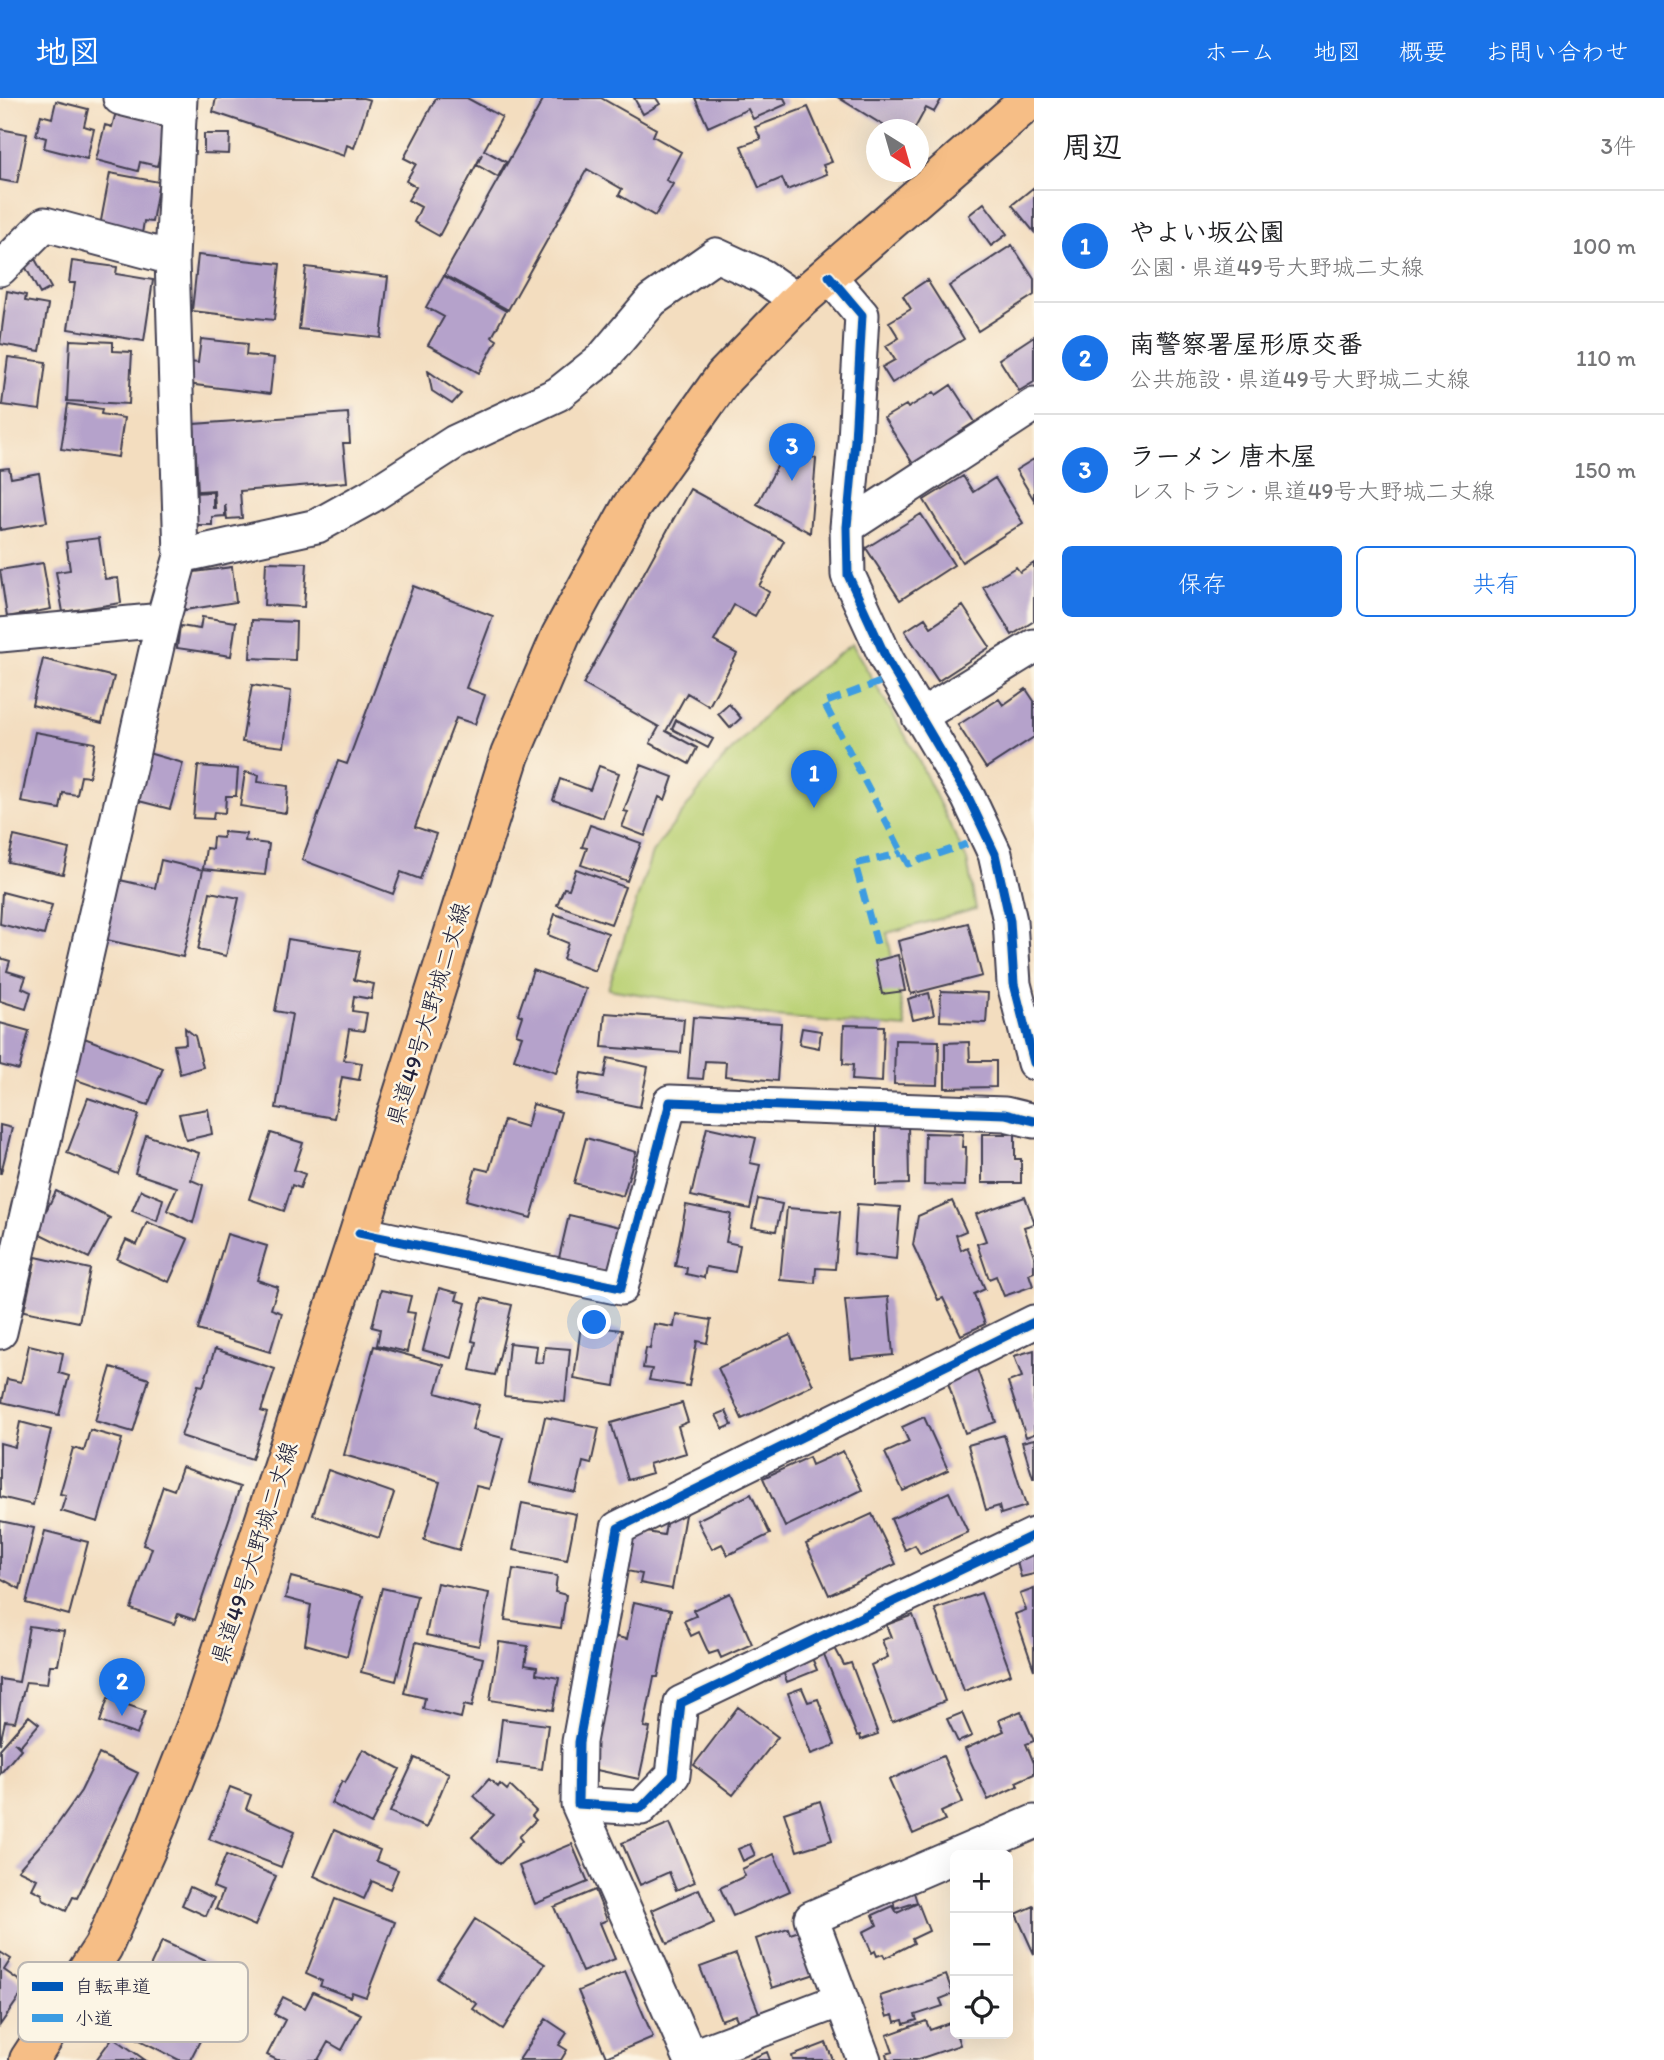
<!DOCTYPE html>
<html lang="ja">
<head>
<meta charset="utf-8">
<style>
	:root { --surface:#fff; --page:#f2f2f2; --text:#202124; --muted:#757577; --line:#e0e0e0; --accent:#1a73e8 }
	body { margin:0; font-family:Itim,"Klee One",sans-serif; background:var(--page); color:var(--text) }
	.controls { position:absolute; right:21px; bottom:21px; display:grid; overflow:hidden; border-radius:10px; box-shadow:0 7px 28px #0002 }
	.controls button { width:63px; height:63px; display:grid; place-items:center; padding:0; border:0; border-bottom:2px solid var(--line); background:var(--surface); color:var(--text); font:35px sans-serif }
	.compass { position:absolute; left:866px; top:21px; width:63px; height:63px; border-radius:50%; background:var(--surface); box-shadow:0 7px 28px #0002; rotate:143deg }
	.you { position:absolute; left:595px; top:1225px; width:24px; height:24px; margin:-18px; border:5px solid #fff; border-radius:50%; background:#1a73e8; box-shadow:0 0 0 10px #1a73e833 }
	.badge { display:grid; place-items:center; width:46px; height:46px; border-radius:50%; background:var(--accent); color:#fff; font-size:23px; font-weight:700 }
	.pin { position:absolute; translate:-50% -58px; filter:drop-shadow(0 2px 4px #0008) }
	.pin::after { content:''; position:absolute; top:37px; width:24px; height:21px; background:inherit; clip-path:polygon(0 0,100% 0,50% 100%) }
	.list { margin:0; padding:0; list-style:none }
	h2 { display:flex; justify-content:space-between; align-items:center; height:91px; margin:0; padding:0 28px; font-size:30px }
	h2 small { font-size:23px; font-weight:400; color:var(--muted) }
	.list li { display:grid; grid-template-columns:46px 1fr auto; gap:21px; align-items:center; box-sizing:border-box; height:112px; padding:0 28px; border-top:2px solid var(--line) }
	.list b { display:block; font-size:26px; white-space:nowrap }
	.list p { margin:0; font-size:23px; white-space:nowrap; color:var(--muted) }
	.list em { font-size:23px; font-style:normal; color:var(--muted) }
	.actions { display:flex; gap:14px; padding:21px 28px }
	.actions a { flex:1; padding:16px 0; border:2px solid var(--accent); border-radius:10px; text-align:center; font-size:24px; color:var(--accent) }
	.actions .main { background:var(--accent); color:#fff }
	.icon { flex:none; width:38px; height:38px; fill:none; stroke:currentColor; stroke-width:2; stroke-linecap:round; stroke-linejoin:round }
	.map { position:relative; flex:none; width:1034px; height:1962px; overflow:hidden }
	header { display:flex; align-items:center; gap:42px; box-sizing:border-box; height:98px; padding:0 35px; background:var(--accent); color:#fff }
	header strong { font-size:33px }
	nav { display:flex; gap:38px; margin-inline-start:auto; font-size:24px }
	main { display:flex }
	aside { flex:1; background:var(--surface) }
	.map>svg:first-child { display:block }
	.green { fill:#bad175; stroke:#6e7a58; stroke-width:2 }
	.building { fill:#b5a2cb }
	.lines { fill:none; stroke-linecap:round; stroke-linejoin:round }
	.minor-casing { stroke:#413e4f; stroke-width:37 }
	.primary-casing { stroke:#413e4f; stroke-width:42 }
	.minor { stroke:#fff; stroke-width:33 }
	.primary { stroke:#f6be86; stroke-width:38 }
	.quiet { stroke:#3c9ce2; stroke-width:7; stroke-dasharray:14 7; stroke-linecap:butt }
	.cycleway-casing { stroke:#fcf5e5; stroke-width:13 }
	.cycleway { stroke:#0057b8; stroke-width:9 }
	.labels { text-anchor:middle; stroke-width:5; stroke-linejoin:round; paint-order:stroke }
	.street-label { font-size:23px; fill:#22223b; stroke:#fcf5e5 }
	.key { fill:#fcf5e5; stroke:#bbb6b2; stroke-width:2 }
	.key-label { font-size:19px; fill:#22223b }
</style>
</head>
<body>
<header>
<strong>地図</strong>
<nav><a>ホーム</a><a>地図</a><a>概要</a><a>お問い合わせ</a></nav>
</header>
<main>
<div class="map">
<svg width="1034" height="1962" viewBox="0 0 1034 1962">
	<rect width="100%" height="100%" fill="#fcf5e5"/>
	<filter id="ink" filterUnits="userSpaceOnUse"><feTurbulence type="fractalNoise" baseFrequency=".0143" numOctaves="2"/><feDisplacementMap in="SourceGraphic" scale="14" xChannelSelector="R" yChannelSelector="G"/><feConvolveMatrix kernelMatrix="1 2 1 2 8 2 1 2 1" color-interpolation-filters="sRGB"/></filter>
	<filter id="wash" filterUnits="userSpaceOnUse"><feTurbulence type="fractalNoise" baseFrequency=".00686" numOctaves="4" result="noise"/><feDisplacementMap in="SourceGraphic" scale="28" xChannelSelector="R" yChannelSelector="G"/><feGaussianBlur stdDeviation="1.57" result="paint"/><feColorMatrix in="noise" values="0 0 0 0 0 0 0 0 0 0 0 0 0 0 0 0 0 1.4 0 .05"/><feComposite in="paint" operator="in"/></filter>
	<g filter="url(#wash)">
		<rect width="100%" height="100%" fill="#f3ddbf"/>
		<!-- green -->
		<path class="green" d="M852,546l60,103 55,113 9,49 -89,24 19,95 -130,-11 -168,-28 44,-136 69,-91 65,-69z"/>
		<g id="blocks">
			<!-- building -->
			<path class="building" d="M216,0h147l7,2 -16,48 -7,-3 -3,11 -131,-44z
				M436,0h31l35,19 -18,33 22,12 -8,15 -21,-12 5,-11 -43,82 -25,-14 7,-15 -13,-7 8,-13 -10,-6 10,-17 -12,-6z
				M544,0h57l55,31 -3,7 28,16 -15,28 7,4 -18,32 -36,-21 3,-6 -35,-20 -79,141 -64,-35z
				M634,0h22l4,6 -17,10z
				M695,0h89l3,6 -34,15 -5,-10 -40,18z
				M839,0h103l-8,14 -8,-4 -12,22h-23z
				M56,3l32,8 -4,17 10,3 -7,30 -43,-11 2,-10 -10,-3 5,-20 11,3z
				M808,9l24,55 -9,3 4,9 -40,16 -5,-12 -23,10 -18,-42 20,-7 -6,-12z
				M116,14l42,10 8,10 -9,34 -17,-4 -2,9 -42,-11 9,-35 7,2z
				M0,31l27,5 -10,49 -17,-3z
				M204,36h26l-1,20 -25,-1z
				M110,75l49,9 -7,40 -8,-1 -2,13 -42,-8z
				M1034,89v45l-22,-27z
				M984,105l23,31 -16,12 -22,-31z
				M1012,147l22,34v16l-56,36 -29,-45z
				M198,157l82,9 -6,56 -82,-9z
				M35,161l16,29 -11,6 -15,-28z
				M72,163l45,6 -1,7 37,6 -9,61 -76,-12 7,-46h-6z
				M306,169l82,10 -7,61 -82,-9z
				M444,178l62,35 -14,26 5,3 -18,33 -51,-28 16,-28 -18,-10z
				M927,182l37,59 -72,44 -10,-16 13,-7 -9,-14 13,-8 -10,-16 22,-13 -8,-13z
				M7,193l19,4 -1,6 23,4 -8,46 -40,-7z
				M1034,238v46l-15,9 -20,-32z
				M201,241l46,5 -1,11 28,3 -4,36 -83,-10 2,-22 9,1z
				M70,242l43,2v9l19,1 -3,52 -62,-3z
				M8,259l38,5 -6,48 -38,-5z
				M428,273l33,23 -9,10 -20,-13z
				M951,287l24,37 -16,10 3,6 -47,29 -31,-49 22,-13 2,3 26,-16 2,3z
				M68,306l34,5 -1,5 23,4 -6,39 -57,-8z
				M348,315l2,30h-7l4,39 -107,9 2,27 -15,1 -2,-15v12l-13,1v8h-17l-2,-32 20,-1v16h2l-1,-18 -16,1 -4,-67z
				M789,346l27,15 -6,74 -53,-29z
				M1034,361v41l-18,-30z
				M9,370l2,10 28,-5 8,49 -47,8v-61z
				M963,378l10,16 22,-14 28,45 -61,39 -38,-62z
				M690,391l94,52 -25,45 10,6 -14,24 -21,-11 -20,36 23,13 -28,52 -22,-13 -21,38 31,17 -8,16 -39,-21 9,-16 -76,-43z
				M921,416l33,51 -54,35 -34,-52z
				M99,440l6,41 13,-1 3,25 -58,9 -7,-40 14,-2 -4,-28z
				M266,464l41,1 -3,44 -40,-2z
				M43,465l8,46 -44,8 -7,-47z
				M1034,465v58l-22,14 -29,-48 33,-20 4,5z
				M232,469l4,35 -51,8 -5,-36z
				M413,488l80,30 -27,72 19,7 -10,29 -19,-6 -41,109 21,7 -16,45 -19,-7 -8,22 -91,-34 36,-99 9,3z
				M963,508l27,41 -52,34 -33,-50 20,-13 6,9z
				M202,519l34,5 -5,34 -54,-8 3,-22 20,3z
				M252,522l44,2 -1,38 -45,-2z
				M43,561l71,18 -12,46 -70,-18z
				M252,587l39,6 -7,56 -42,-5z
				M1026,591l8,12v36l-48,31 -28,-43 41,-26 4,6z
				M729,606l12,14 -11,10 -12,-14z
				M676,622l37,19 -5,9 -36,-19z
				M35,634l60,11 -6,34 -8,-1 -4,19 -14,-2 -3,16 -39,-7z
				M148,655l35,10 -13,46 -35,-9z
				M641,667l32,12 -8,23 -6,-3 -14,39 -23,-9 6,-15 -4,-1z
				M198,668l40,3 -2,27h-10l-1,17 -11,-1 -1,7 -20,-1z
				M599,668l20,7 -16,45 -50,-18 7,-21 30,11z
				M245,674l14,3 -1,7 30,4 -2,27 -46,-7z
				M590,727l51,18 -14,38 -46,-16 6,-17 -5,-1z
				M224,734l22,2 -1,7 24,3 -4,31 -62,-6 3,-21 6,1 1,-12 10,1z
				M14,738l55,13 -6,25 -55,-12z
				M161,762l42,10 -20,87 -85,-19 13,-60 44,10z
				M576,771l49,18 -14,37 -54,-19 7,-17 5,1z
				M2,794l50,13 -8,30 -44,-11z
				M210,794l29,6 -13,58 -28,-6z
				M555,816l53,19 -13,38 -32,-12 5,-16 -20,-8z
				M968,825l14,53 -71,18 -13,-53z
				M288,841l72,12 -6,29 20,4 -3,15 -17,-3 -2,15 15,2 -3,18 -15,-2 -5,31 18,3 -3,17 -17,-3 -8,41 -58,-10 16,-94 -17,-3z
				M898,857l7,36 -23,3 -7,-33z
				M0,860l10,3 -3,10 19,6 -4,11 9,4 -5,17 -26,-8z
				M533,872l53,19 -30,84 -42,-14 8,-23 -6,-2 6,-18 -4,-2z
				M941,893l47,2 -2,30 -46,-2z
				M929,895l5,22 -21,5 -5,-21z
				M605,915l79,6 -3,34 -79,-6z
				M693,919l88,6 -4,58 -52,-5 1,-14 -21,-1 -2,18 -15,-1z
				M0,925l29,8 -10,39 -19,-5z
				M844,927l40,1 -2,56 -30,-2 1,-15 -10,-1z
				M185,930l10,8 8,31 -23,7 -6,-29 12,-1z
				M802,930l19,3 -2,17 -20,-4z
				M79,938l84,32 -15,37 -83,-29z
				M895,942l44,1 -1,44 -44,-1z
				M969,944l1,19h26v26l-51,1v-45z
				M608,960l40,9 -8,40 -63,-13 4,-21 23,4z
				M88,1000l51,17 -21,59 -51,-21z
				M533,1006l28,8 -30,106 -65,-18 10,-32 13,3 15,-51 23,7z
				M208,1011l4,25 -26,6 -7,-26z
				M876,1026h32l1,60 -33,1z
				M0,1027l12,3 -11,45h-1z
				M707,1029l49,11 -6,25 10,2 -10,44 -59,-13z
				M271,1035l32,10 -9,27 11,4 -5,14 -8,-3 -8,26 -35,-12z
				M925,1035l38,1 -1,13h4l-1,39 -41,-1z
				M982,1036h33v25h6v24h-39z
				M146,1037l53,18 -8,27 12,5 -10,38 -26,-13 10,-23 -42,-14z
				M586,1040l50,14 -13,44 -49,-13z
				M141,1092l22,9 -6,22 -25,-10z
				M56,1093l54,27 -21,40 -57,-28 11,-24 4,3z
				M1025,1099l9,24v3l-10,3 10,29v16l-5,2 4,12 -29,10 -8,-20 -7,3 -12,-35 9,-3 -10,-27z
				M758,1101l24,5 -6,27 -24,-4z
				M952,1103l14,30 -10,4 5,15 6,-3 18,42 -11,5 11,30 -24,11 -18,-37 -5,2 -25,-55 5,-29z
				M857,1106l43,3 -4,52 -42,-5z
				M686,1107l45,9 -5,28 14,3 -5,27 -29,-5 -2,11 -18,-4 1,-6 -12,-2z
				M787,1110l53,4 -5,57 -19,-1 -1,15 -35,-3z
				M569,1117l51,12 -10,47 -52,-12z
				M147,1124l41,17 -19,43 -52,-23 9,-19 11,5z
				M227,1136l40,12 -10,34 21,7 -7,22 11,4 -12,39 -72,-22z
				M36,1159l54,12 -11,53 -55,-11z
				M439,1190l19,5 -2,7 10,3 -15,55 -28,-8z
				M381,1192l30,6 -4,16 8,1 -8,39 -30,-7 3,-16 -8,-2z
				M888,1199l5,58 -42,4 -6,-59z
				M482,1200l30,7 -17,70 -25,-5 6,-28 -4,-1z
				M676,1216l35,6 -4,23 -10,-2 -8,45 -40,-6 3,-11 -9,-1 3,-20 4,1 4,-25 20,3z
				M581,1227l41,5 -7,56 -41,-7z
				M790,1237l23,50 -71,34 -24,-51z
				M509,1245l28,3 -2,16 8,1 2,-16 25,2 -5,53 -61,-6z
				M29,1247l34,8 -4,20 10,3 -10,39 -57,-13 5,-23 14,3z
				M374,1248l70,19 -8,28 43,12 -7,25 31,8 -14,51 -13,-3 -17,64 -35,-10 16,-58 -96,-27z
				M215,1251l60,20 -14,42 6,2 -15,46 -71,-23 17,-51 5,1z
				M1034,1252v84l-8,3 -18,-55 14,-5 -8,-21z
				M111,1269l38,12 -16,53 -38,-11z
				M977,1271l19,53 -31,11 -18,-53z
				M682,1305l6,19 -10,4 8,27 -37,11 3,9 -24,7 -17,-57z
				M726,1313l6,14 -9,4 -7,-14z
				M545,1319l54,11 -8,36 -8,-2 -7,31 -46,-10z
				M924,1319l24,53 -45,21 -18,-38 24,-11 -7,-15z
				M20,1324l31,8 -18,75 -33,-8v-54l15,4z
				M90,1332l32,9 -24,83 -37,-11 5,-16 -6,-1 13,-46 11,3z
				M1004,1337l22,71 -25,8 -2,-8 -13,4 -18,-65z
				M1034,1341v39h-1l-11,-36z
				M843,1353l19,39 -77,37 -22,-49 46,-21 3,8z
				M182,1369l58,20 -45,133 -17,-6 -4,10 -43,-15 21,-61 -9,-3 20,-59 11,4z
				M328,1372l66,23 -15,45 -66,-23z
				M949,1394l19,40 -48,22 -5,-9 -10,5 -14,-31z
				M751,1396l19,40 -42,21 -6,-11 -10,5 -15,-29z
				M522,1405l54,11 -9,46 -54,-10z
				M669,1409l17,2 -14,80 -32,-6 2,-9 -15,-3 8,-41 29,5z
				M872,1416l24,50 -67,31 -23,-51z
				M0,1423l34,7 -14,61 -20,-11z
				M45,1433l43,11 -19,73 -43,-12z
				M1034,1455v21l-13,3 -5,-19z
				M513,1471l44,7 -2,16 11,3 -5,33 -56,-8z
				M291,1479l72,19 -16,60 -42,-12 6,-39 -26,-7z
				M437,1485l52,10 -10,53 -53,-11z
				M382,1490l35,8 -21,85 -35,-9z
				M1034,1491v81l-19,-56 11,-4 -6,-16z
				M730,1495l22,51 -31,14 -3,-7 -9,3 -10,-22 -8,4 -7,-15 12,-5 -3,-6z
				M981,1495l30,81 -47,17 -29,-82z
				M634,1504l37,8 -13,67h-4l-10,50 6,1 -11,51 -52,-11 25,-132 15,3z
				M913,1517l32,86 -53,21 -21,-57 17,-8 -6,-17 9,-3 -5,-12z
				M29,1528l35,5 -6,34h-8l-3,19 -21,-2 -11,40 -10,-1 -5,23v-65l19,3z
				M416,1544l67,16 -11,49 -8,-2 -3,13 -38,-9 2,-11 -21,-5z
				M499,1544l29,4 -3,19 12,2 -1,7 23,4 -6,32 -63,-10z
				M807,1548l10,24 -30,12 -9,-24z
				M834,1548l10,19 7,-2 27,71 -17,6 -1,-5 -3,1 -34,-84z
				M802,1590l6,14 10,-3 17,46 -24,9 -23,-61z
				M108,1600l37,13 -8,24 -37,-13z
				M738,1609l40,30 -45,58 -39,-30z
				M1021,1613l13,30 -8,3 8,19v11l-18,8 2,4 -30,14 -23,-51 39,-18 -5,-11z
				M962,1615l10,23 -14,6 -11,-23z
				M29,1618l10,8 -19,22 -6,-4 7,7 -21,25v-25z
				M502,1621l46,6 -6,44 -45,-6z
				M363,1651l37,20 -29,55 -40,-21 11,-22 3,2z
				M99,1656l39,19 -61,125 -4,-1 -7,14 -23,-11 -1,-6 -10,-5 5,-10 -19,-9 34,-38 29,-41z
				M943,1658l20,46 -22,10 4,8 -32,14 -24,-54z
				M415,1660l34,15 -23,55 -36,-16z
				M489,1681l9,8 2,-3 7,6 3,-4 26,25 -4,5 4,4 -17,17 3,4 -22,23 -28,-27 22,-22 -20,-19z
				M230,1689l21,8 -5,14 49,22 -14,36 -72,-28z
				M820,1703l12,39 -35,11 -13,-38z
				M670,1725l25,59 -19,8 -7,-18 -29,13 -18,-42z
				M334,1732l46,20 -4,11 22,9 -8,19 -18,-8 -8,18 -50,-23z
				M572,1746l16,38 -53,22 -16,-38z
				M750,1746l5,11 -12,6 -5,-12z
				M774,1756l16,37 -57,25 -13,-28 25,-12 -3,-7z
				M226,1757l50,21 -21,50 -39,-17 7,-18 -10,-4z
				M910,1782l7,22 -21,7 -8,-22z
				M190,1789l24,11 -8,18 -24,-11z
				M699,1791l15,34 -47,21 -15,-34z
				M595,1792l12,30 -7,3 15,36 -33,13 -28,-65z
				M335,1801l60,23 -29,75 -14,-5 -2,5 -30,-11 2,-5 -16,-7z
				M918,1805l11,28 -17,8 2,4 -29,15 -2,-4 -6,2 -2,-5 -3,2 -9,-21 14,-7 -4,-10 20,-9 4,7z
				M1034,1808v48l-18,-40z
				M475,1821l70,45 -42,65 -30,-20 4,-5 -40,-26z
				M788,1830l2,6 19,-6 15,43 -52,17 -16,-49z
				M162,1843l72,33 -26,54 -71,-33z
				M0,1854l11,7 -7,11 23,16 -27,39z
				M736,1856l25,64 -21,8 -5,-11 -14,5 -21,-53z
				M625,1873l28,66 -47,20 -28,-66z
				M946,1877l7,19 -13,5 3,7 -28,9 2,5 -13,4 -1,-4 -8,2 -2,-7 -6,2 -7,-21z
				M313,1894l48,22 -19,36 -14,-8 -10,18h-41l-10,-5 18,-35 -11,-6 9,-17 22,11z
				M152,1914l50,25 -12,23h-11l-41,-21z
				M546,1921l21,14 -8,12 8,5 -6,10h-42z
				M926,1923l4,9 22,-8 8,23 -44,15h-28l-2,-6 7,-2 -6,-17z
				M113,1939l32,23h-49z
				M826,1945l7,17h-40l-1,-4z
				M767,1954l3,8h-22z"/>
		</g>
	</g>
	<g filter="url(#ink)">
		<use href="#blocks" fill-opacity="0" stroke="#413e4f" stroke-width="2"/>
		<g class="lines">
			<!-- minor casing -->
			<g class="minor-casing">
				<path id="minor" d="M120,0l60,15
					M0,171l45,-45 127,34
					M829,178l33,39 -7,125 -8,87 1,48 39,85 81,137 27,57 15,67 4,63 20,79
					M847,429l187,-122
					M181,458l136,-30 54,-30 84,-54 103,-48 44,-35 50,-59 64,-45 46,21 36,25
					M0,537l163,-15 18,-64 -9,-298 8,-160
					M919,619l115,-71
					M359,1135l262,55 49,-186 335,12 29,7
					M1034,1224l-416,206 -39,214 -1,62 63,4 32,-33 8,-72 353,-168
					M0,1234l163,-712
					M578,1706l112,253 151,-57
					M957,1757l77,-33
					M864,1962l-53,-142 144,-62"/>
			</g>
			<!-- primary casing -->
			<g class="primary-casing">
				<path id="primary" d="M29,1962l74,-113 54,-122 45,-114 157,-478 151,-478 51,-120 70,-128 93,-130 74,-76 221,-192 15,-11"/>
			</g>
			<!-- minor -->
			<use href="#minor" class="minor"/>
			<!-- primary -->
			<use href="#primary" class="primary"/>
			<!-- quiet -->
			<path class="quiet" d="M880,584l-56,21 84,161 59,-20
				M877,846l-22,-80 47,-11"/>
			<!-- cycleway casing -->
			<g class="cycleway-casing">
				<path id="cycleway" d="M829,178l33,39 -7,125 -8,87 1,48 39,85 81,137 27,57 15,67 4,63 20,79
					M359,1135l262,55 49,-186 335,12 29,7
					M1034,1224l-416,206 -39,214 -1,62 63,4 32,-33 8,-72 353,-168"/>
			</g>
			<!-- cycleway -->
			<use href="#cycleway" class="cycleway"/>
		</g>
	</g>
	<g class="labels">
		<!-- street labels -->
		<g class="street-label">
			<text transform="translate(428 916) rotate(-73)" y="8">県道49号大野城二丈線</text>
			<text transform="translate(254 1455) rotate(-72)" y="8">県道49号大野城二丈線</text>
		</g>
	</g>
	<!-- legend -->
	<rect x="18" y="1864" width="230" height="80" rx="10" class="key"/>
	<rect x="32" y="1884" width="31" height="9" fill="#0057b8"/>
	<rect x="32" y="1916" width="31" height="8" fill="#3c9ce2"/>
	<g class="key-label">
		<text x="75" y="1895">自転車道</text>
		<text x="75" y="1927">小道</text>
	</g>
</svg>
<div class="controls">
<button>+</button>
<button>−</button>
<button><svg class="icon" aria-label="locate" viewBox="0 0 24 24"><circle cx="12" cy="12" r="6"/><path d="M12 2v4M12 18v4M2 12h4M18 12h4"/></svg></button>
</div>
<svg class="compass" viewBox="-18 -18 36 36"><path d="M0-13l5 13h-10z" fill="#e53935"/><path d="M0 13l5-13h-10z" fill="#757577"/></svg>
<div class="you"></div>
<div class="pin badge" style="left:814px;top:710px">1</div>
<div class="pin badge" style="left:122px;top:1618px">2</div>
<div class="pin badge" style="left:792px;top:383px">3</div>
</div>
<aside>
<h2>周辺<small>3件</small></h2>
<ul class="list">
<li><span class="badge">1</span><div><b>やよい坂公園</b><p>公園 · 県道49号大野城二丈線</p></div><em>100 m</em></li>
<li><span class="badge">2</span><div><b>南警察署屋形原交番</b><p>公共施設 · 県道49号大野城二丈線</p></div><em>110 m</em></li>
<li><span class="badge">3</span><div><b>ラーメン 唐木屋</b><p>レストラン · 県道49号大野城二丈線</p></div><em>150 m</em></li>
</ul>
<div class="actions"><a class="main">保存</a><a>共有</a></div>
</aside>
</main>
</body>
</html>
